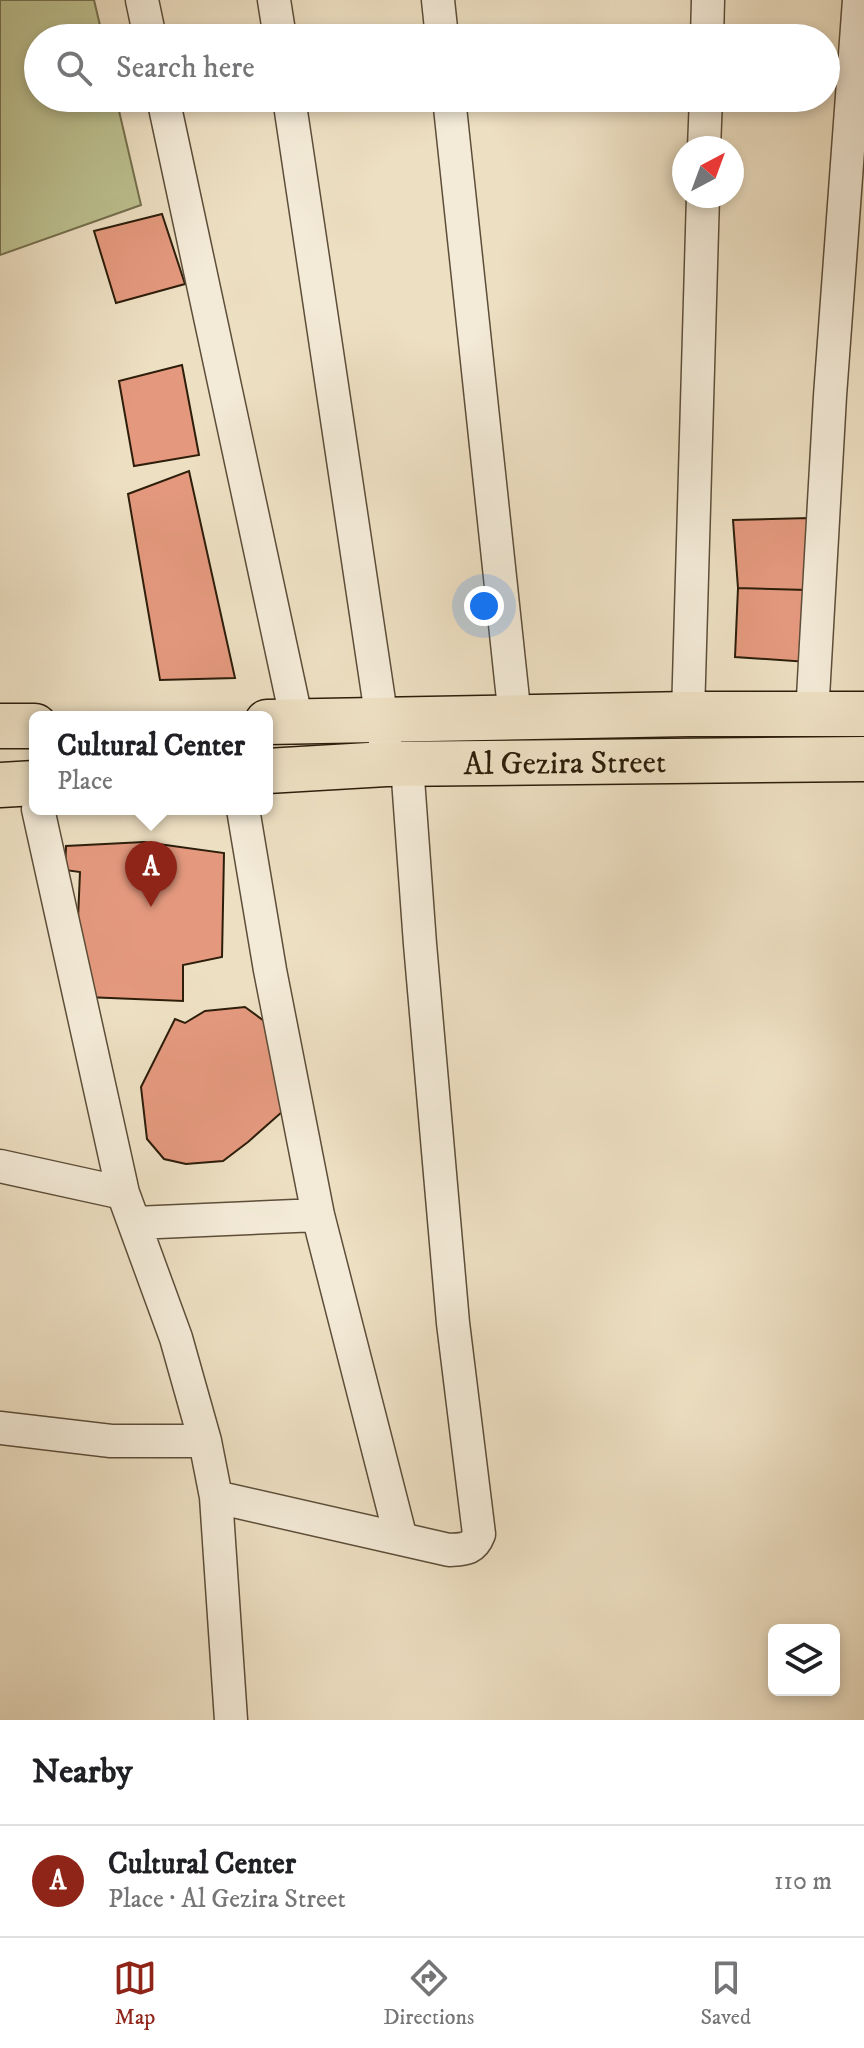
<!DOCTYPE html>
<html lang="en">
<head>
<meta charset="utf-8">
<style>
	:root { --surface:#fff; --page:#f2f2f2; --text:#202124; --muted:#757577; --line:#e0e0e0; --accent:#8f2418 }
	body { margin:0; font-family:"IM FELL DW Pica",serif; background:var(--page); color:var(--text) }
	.controls { position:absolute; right:24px; bottom:24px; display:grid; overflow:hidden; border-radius:12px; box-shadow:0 4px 12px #0003 }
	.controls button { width:72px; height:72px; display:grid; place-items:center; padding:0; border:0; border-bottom:2px solid var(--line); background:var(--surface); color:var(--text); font:40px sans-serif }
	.compass { position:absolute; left:672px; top:136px; width:72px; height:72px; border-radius:50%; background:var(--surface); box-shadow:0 4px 12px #0003; rotate:41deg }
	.you { position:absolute; left:484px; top:606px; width:28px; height:28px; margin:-20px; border:6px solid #fff; border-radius:50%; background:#1a73e8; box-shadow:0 0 0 12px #1a73e833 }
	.badge { display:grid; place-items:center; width:52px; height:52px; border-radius:50%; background:var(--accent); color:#fff; font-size:26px; font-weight:700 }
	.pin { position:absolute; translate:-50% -66px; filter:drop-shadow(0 2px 4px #0008) }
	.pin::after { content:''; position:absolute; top:42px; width:28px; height:24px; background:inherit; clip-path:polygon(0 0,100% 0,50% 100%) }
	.popup { position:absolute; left:29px; top:711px; width:244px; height:104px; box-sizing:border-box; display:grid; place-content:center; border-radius:12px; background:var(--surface); filter:drop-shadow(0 2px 6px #0005); font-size:26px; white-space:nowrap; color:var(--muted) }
	.popup b { font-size:30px; color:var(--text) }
	.popup::after { content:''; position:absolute; left:50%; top:100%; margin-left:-16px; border:16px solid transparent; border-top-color:var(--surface) }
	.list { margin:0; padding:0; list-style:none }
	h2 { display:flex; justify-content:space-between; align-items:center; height:104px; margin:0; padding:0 32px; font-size:34px }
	h2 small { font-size:26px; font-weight:400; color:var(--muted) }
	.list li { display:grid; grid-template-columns:52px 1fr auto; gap:24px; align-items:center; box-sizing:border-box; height:112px; padding:0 32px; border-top:2px solid var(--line) }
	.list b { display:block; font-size:30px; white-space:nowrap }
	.list p { margin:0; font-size:26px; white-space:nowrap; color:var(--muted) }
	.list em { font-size:26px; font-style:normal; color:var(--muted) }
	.icon { flex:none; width:44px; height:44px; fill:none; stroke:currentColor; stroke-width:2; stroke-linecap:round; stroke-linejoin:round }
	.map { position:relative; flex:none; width:864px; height:1720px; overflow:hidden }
	.search { position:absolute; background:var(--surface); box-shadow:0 4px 12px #0003; left:24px; right:24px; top:24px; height:88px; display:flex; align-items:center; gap:20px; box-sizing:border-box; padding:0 28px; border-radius:44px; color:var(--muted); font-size:30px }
	.sheet { height:216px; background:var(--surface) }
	nav { display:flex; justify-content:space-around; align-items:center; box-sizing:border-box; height:112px; border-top:2px solid var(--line); background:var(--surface); font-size:22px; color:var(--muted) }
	nav a { display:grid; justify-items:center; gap:4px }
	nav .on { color:var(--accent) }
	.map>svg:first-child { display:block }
	.green { fill:#bdc190; stroke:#75704e; stroke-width:2 }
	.building { fill:#e4997e; stroke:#2d1e0b; stroke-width:2 }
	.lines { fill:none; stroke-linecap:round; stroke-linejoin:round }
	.minor-casing { stroke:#5d4e39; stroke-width:35 }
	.primary-casing { stroke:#2d1e0b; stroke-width:47 }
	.minor { stroke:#f3ead7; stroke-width:32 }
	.primary { stroke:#eddfc2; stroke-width:44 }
	.labels { text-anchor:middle; stroke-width:8; stroke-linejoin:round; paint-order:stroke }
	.street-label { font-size:32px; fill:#2d1e0b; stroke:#f3ead7 }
</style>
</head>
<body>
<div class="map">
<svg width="864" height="1720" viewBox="0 0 864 1720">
	<rect width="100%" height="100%" fill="#eddfc2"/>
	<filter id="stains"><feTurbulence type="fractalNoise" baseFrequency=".0025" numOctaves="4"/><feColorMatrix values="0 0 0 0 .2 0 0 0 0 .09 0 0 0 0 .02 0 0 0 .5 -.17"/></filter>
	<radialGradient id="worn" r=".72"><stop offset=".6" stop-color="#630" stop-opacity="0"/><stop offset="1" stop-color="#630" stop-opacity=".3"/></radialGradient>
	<!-- green -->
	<path class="green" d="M0,0h94l9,38h-65v60h78l25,107 -141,50z"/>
	<!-- building -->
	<path class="building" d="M162,214l23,70 -69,19 -22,-72z
		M182,365l17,90 -65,11 -15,-85z
		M189,471l46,207 -75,2 -32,-186z
		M809,518l-2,72 -69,-2 -5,-68z
		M738,588l69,2 1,72 -73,-5z
		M144,842l80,11 -2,104 -39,8v36l-97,-4 -9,-55 3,-70 -15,-2 1,-24z
		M245,1007l30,22 16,75 -43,38 -25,19 -37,3 -22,-5 -17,-20 -6,-52 34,-68 10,4 20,-12z"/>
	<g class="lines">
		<!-- minor casing -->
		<g class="minor-casing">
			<path id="minor" d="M142,0l8,38
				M274,0l6,38
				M438,0l4,38
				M707,38l1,-38
				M163,98l134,624
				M289,98l96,643
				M449,98l66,620
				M704,148l2,-50
				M688,714l15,-518
				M812,715l18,-319 29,-396
				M38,809l85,384
				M243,809l27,161 48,245 83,324
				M0,1166l123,27 53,145 29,103 11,56 15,223
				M135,1223l183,-8
				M0,1428l111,13h94
				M216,1497l233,53c15,-1 24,0 30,-16l-26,-211 -33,-379 -13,-179"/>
		</g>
		<!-- primary casing -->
		<g class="primary-casing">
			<g id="primary">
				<path d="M267,722l421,-8h176"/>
				<path d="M0,726h35"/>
				<path id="s1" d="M267,771l119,-7 478,-5"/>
				<path d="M0,785l35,-2"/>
			</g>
		</g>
		<!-- minor -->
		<use href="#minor" class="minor"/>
		<!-- primary -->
		<use href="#primary" class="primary"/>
	</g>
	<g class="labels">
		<!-- street labels -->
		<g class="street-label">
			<text dy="11" stroke="none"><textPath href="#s1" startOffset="298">Al Gezira Street</textPath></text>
		</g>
	</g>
	<rect width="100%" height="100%" filter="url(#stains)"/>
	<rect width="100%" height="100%" fill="url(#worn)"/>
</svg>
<div class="controls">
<button><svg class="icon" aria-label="layers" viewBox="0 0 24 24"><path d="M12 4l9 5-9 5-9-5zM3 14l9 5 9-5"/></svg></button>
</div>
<svg class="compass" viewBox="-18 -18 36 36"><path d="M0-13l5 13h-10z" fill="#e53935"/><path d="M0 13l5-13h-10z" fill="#757577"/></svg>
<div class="you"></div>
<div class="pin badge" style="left:151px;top:907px">A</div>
<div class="popup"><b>Cultural Center</b>Place</div>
<div class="search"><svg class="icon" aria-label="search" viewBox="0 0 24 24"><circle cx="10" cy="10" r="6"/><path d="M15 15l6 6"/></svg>Search here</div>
</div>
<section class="sheet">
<h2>Nearby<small></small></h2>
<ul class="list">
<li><span class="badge">A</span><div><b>Cultural Center</b><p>Place · Al Gezira Street</p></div><em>110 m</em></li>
</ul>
</section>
<nav>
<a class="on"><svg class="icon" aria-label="map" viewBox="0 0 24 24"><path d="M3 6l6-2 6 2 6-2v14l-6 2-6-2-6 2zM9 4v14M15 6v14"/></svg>Map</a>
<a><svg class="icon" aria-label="directions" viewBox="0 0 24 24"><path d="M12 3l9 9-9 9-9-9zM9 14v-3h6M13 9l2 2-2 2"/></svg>Directions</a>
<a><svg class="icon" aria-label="saved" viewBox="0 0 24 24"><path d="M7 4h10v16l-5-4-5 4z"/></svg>Saved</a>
</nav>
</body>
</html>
